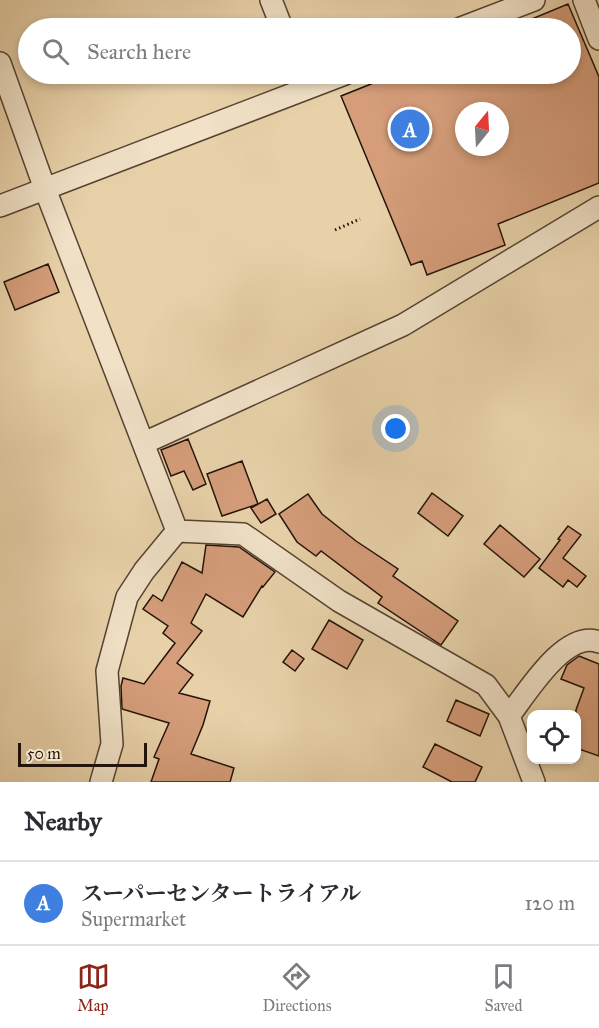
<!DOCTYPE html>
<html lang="en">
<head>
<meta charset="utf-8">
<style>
	:root { --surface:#fff; --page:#f7f7f7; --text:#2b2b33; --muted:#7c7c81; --line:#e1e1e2; --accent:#8f2418 }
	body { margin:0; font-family:"IM FELL Great Primer","Noto Serif JP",serif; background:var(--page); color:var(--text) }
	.controls { position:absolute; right:18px; bottom:18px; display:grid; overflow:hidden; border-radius:12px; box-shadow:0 3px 9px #0003 }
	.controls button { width:54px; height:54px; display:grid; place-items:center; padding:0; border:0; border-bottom:2px solid var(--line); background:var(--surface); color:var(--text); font:30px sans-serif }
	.compass { position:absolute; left:455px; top:102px; width:54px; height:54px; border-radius:50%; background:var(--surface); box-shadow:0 3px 9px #0003; rotate:18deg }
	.scale { position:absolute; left:18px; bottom:15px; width:129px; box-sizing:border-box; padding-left:6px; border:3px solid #241409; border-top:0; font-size:16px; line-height:21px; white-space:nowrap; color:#241409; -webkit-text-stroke:4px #f0e1c7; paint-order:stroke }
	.you { position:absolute; left:396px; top:429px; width:21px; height:21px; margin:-15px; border:4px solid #fff; border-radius:50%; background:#1a73e8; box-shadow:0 0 0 9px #1a73e833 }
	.badge { display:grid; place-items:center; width:39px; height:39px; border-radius:50%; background:var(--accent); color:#fff; font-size:20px; font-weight:700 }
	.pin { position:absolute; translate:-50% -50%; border:3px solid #fff; box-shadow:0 2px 6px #0006 }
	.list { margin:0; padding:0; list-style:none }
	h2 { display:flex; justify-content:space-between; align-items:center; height:78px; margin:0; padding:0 24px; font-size:26px }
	h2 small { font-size:20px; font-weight:400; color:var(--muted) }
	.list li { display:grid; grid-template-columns:39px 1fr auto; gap:18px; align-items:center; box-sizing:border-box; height:84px; padding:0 24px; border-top:2px solid var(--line) }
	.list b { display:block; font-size:22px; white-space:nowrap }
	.list p { margin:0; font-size:20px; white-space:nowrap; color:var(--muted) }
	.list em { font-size:20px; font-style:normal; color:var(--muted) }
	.icon { flex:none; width:33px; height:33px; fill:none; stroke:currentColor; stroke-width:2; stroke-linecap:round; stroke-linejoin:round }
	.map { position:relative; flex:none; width:599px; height:782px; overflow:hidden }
	.search { position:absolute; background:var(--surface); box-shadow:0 3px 9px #0003; left:18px; right:18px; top:18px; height:66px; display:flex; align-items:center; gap:15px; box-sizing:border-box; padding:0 21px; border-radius:33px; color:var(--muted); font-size:22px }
	.sheet { height:162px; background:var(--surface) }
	nav { display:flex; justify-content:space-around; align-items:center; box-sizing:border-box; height:84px; border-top:2px solid var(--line); background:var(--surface); font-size:16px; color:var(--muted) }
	nav a { display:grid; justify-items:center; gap:3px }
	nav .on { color:var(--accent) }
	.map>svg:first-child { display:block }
	.building { fill:#d59d7a; stroke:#241409; stroke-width:1.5; fill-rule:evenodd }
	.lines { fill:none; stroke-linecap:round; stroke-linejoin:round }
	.minor-casing { stroke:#554331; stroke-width:24 }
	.path { stroke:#241409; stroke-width:3; stroke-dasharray:1.5 3; stroke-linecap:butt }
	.minor { stroke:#f0e1c7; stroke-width:21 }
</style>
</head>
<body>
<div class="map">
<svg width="599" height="782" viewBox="0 0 599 782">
	<rect width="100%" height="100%" fill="#e8d1a9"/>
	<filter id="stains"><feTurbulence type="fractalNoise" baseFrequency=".00333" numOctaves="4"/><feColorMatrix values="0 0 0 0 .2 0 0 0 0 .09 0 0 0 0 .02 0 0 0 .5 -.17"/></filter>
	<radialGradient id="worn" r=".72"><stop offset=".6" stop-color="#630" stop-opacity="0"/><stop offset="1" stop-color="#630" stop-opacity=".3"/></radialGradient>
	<!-- building -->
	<path class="building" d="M568,4l31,73v106l-101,41 7,21 -78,30 -5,-14 -11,4 -70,-169 55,-22h174v-46h-60zM464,111h36v36h-36z
		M48,264l11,28 -44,18 -11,-28z
		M188,439l18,45 -13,6 -9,-19 -13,5 -10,-26z
		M242,461l16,43 -36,12 -15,-42z
		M432,493l31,23 -15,20 -30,-23z
		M308,494l14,20 34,27 42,28 -5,7 65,45 -17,24 -63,-42 4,-6 -61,-46 -5,5 -19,-14 -18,-28z
		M267,499l9,15 -15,9 -10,-15z
		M500,525l40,34 -16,18 -40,-33z
		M568,526l13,9 -18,23 23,18 -9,11 -9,-7 -5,7 -24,-19 21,-28 -2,-1z
		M206,545l33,2 36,25 -12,15 -1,-1 -19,31 -37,-23 -15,29 11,8 -25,32 16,12 -14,18 31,8 -7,24 -12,29 43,14 -4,14h-79l8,-23 -5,-2 15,-34 -47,-14 -1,-23 2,-8 21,6 31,-41 -12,-10 5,-7 -25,-17 10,-14 9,6 20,-39 20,11z
		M329,620l34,20 -16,29 -35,-20z
		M292,650l12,9 -9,12 -12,-9z
		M579,656l20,8v92l-23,-8v-38l8,-22 -23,-9 6,-14z
		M456,700l33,14 -9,22 -33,-15z
		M435,744l47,23 -7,15h-23l-29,-15z"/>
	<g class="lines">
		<!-- minor casing -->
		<g class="minor-casing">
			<path id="minor" d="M271,0l11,28
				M584,0l15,39
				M461,28l73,-28
				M0,63l45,126 132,342
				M0,206l345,-132
				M144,443l259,-118 196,-118
				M177,531l66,3 96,67 147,84 23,31 25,66
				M509,716c18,-23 56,-87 90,-74
				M101,782l11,-38 -5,-73 20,-74 17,-26 33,-40"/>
		</g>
		<!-- path -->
		<path class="path" d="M335,230l25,-11"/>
		<!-- minor -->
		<use href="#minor" class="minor"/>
	</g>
	<rect width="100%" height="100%" filter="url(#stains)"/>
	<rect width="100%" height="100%" fill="url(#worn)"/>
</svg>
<div class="controls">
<button><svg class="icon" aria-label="locate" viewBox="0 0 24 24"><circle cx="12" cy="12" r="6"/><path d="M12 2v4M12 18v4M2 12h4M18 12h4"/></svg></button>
</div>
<svg class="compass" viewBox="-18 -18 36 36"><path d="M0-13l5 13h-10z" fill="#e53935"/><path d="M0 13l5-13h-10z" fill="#7c7c81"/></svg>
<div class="scale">50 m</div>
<div class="you"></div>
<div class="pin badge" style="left:410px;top:129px;background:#3f7fe0">A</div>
<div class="search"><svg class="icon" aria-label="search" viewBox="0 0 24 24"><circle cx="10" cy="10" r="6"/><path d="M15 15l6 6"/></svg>Search here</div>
</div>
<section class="sheet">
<h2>Nearby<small></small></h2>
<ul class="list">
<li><span class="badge" style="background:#3f7fe0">A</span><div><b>スーパーセンタートライアル</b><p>Supermarket</p></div><em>120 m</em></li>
</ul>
</section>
<nav>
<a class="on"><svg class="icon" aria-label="map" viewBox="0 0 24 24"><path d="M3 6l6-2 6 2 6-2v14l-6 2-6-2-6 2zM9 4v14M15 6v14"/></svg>Map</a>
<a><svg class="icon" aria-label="directions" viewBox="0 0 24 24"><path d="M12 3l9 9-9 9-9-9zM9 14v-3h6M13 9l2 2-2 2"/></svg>Directions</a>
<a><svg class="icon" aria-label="saved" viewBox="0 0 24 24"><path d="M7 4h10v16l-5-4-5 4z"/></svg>Saved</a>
</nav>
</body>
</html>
